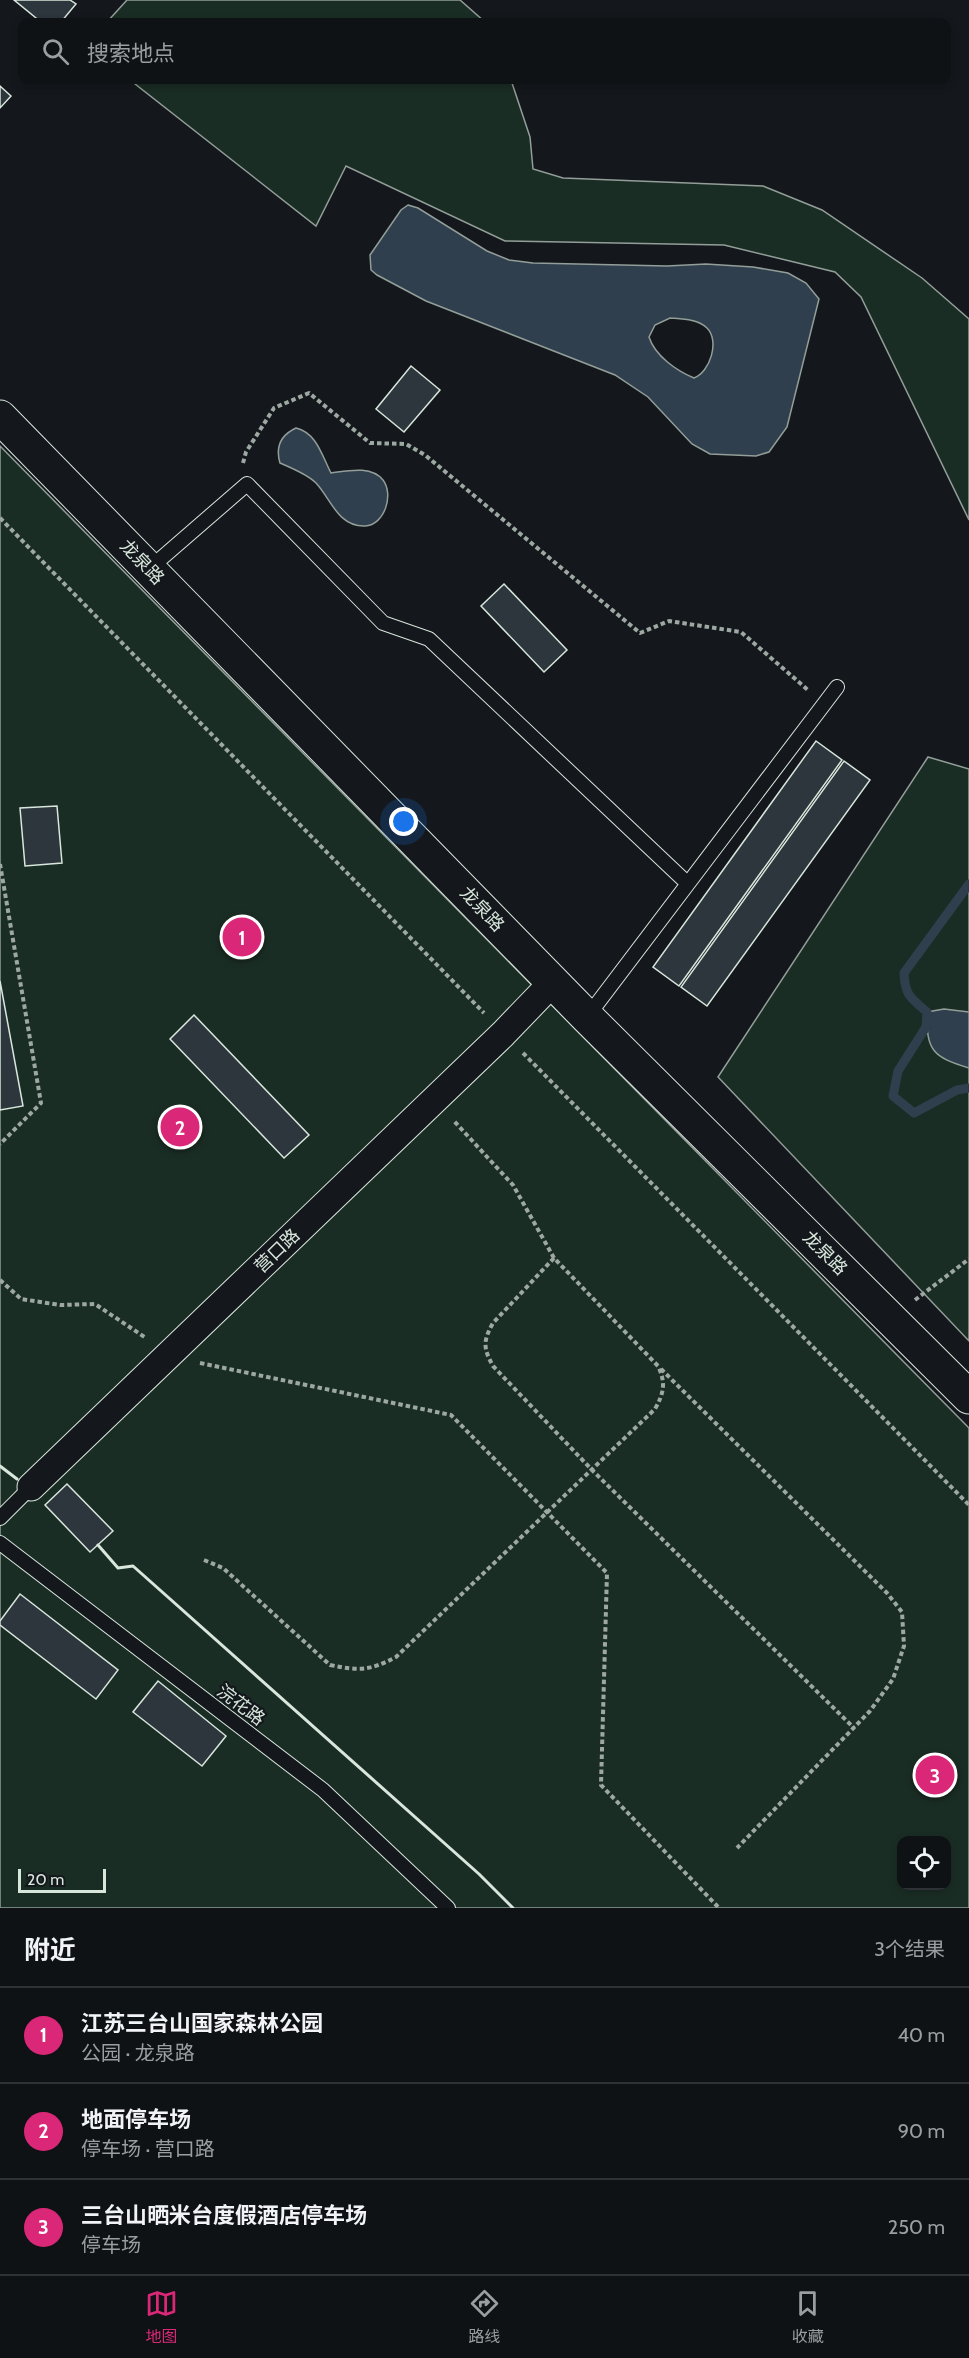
<!DOCTYPE html>
<html lang="zh">
<head>
<meta charset="utf-8">
<style>
	:root { --surface:#0f1215; --page:#1d2022; --text:#f1f3f6; --muted:#9b9ea0; --line:#2f3234; --accent:#db2777 }
	body { margin:0; font-family:Cabin,"Noto Sans SC",sans-serif; background:var(--page); color:var(--text) }
	.controls { position:absolute; right:18px; bottom:18px; display:grid; overflow:hidden; border-radius:12px; box-shadow:0 3px 9px #0003 }
	.controls button { width:54px; height:54px; display:grid; place-items:center; padding:0; border:0; border-bottom:2px solid var(--line); background:var(--surface); color:var(--text); font:30px sans-serif }
	.scale { position:absolute; left:18px; bottom:15px; width:88px; box-sizing:border-box; padding-left:6px; border:3px solid #d8e6dc; border-top:0; font-size:16px; line-height:21px; white-space:nowrap; color:#d8e6dc; -webkit-text-stroke:4px #14181c; paint-order:stroke }
	.you { position:absolute; left:404px; top:822px; width:21px; height:21px; margin:-15px; border:4px solid #fff; border-radius:50%; background:#1a73e8; box-shadow:0 0 0 9px #1a73e833 }
	.badge { display:grid; place-items:center; width:39px; height:39px; border-radius:50%; background:var(--accent); color:#fff; font-size:20px; font-weight:700 }
	.pin { position:absolute; translate:-50% -50%; border:3px solid #fff; box-shadow:0 2px 6px #0006 }
	.list { margin:0; padding:0; list-style:none }
	h2 { display:flex; justify-content:space-between; align-items:center; height:78px; margin:0; padding:0 24px; font-size:26px }
	h2 small { font-size:20px; font-weight:400; color:var(--muted) }
	.list li { display:grid; grid-template-columns:39px 1fr auto; gap:18px; align-items:center; box-sizing:border-box; height:96px; padding:0 24px; border-top:2px solid var(--line) }
	.list b { display:block; font-size:22px; white-space:nowrap }
	.list p { margin:0; font-size:20px; white-space:nowrap; color:var(--muted) }
	.list em { font-size:20px; font-style:normal; color:var(--muted) }
	.icon { flex:none; width:33px; height:33px; fill:none; stroke:currentColor; stroke-width:2; stroke-linecap:round; stroke-linejoin:round }
	.map { position:relative; flex:none; width:969px; height:1908px; overflow:hidden }
	.search { position:absolute; background:var(--surface); box-shadow:0 3px 9px #0003; left:18px; right:18px; top:18px; height:66px; display:flex; align-items:center; gap:15px; box-sizing:border-box; padding:0 21px; border-radius:12px; color:var(--muted); font-size:22px }
	.sheet { height:366px; background:var(--surface) }
	nav { display:flex; justify-content:space-around; align-items:center; box-sizing:border-box; height:84px; border-top:2px solid var(--line); background:var(--surface); font-size:16px; color:var(--muted) }
	nav a { display:grid; justify-items:center; gap:3px }
	nav .on { color:var(--accent) }
	.map>svg:first-child { display:block }
	.green { fill:#1a2d24; stroke:#939e99; stroke-width:1.5; fill-rule:evenodd }
	.water { fill:#2f3f4d; stroke:#939e99; stroke-width:1.5; fill-rule:evenodd }
	.lines { fill:none; stroke-linecap:round; stroke-linejoin:round }
	.stream { stroke:#2f3f4d; stroke-width:9 }
	.building { fill:#2c363c; stroke:#d8e6dc; stroke-width:1.5 }
	.service-casing { stroke:#d8e6dc; stroke-width:16 }
	.minor-casing { stroke:#d8e6dc; stroke-width:29 }
	.tertiary-casing { stroke:#d8e6dc; stroke-width:35 }
	.path { stroke:#9da8a2; stroke-width:4; stroke-dasharray:4.5 3; stroke-linecap:butt }
	.service { stroke:#14181c; stroke-width:14 }
	.minor { stroke:#14181c; stroke-width:27 }
	.tertiary { stroke:#14181c; stroke-width:33 }
	.wall { stroke:#d8e6dc; stroke-width:3 }
	.labels { text-anchor:middle; stroke-width:4.5; stroke-linejoin:round; paint-order:stroke }
	.street-label { font-size:18px; fill:#d8e6dc; stroke:#14181c }
</style>
</head>
<body>
<div class="map">
<svg width="969" height="1908" viewBox="0 0 969 1908">
	<rect width="100%" height="100%" fill="#14181c"/>
	<!-- green -->
	<path class="green" d="M127,0h333l25,22h-378z
		M130,80h381l19,57 3,32 30,9 200,8 59,24 100,68 47,41v201l-108,-223 -26,-25 -111,-27 -219,-4 -159,-75 -30,60z
		M0,446l969,982v480h-969zM902,1840h44v46h-44z
		M928,757l41,12v572l-251,-264z"/>
	<!-- water -->
	<path class="water" d="M408,205l10,3 69,43 22,9 24,3 134,3 39,-2 47,3 35,6 18,10 13,16 -32,128 -18,25 -13,4 -46,-2 -18,-10 -44,-47 -33,-22 -189,-74 -49,-26 -6,-5 -1,-15 31,-45zM670,318c12,1 28,1 37,10 13,13 3,44 -13,50 -17,-7 -39,-22 -45,-41l6,-12z
		M296,428c21,5 26,28 35,45 16,-2 40,-8 52,7 11,14 2,45 -18,46 -27,1 -34,-27 -49,-43 -9,-9 -25,-15 -36,-20 -5,-17 1,-28 16,-35z
		M944,1009l25,3v56c-36,-11 -43,-17 -42,-56z"/>
	<g class="lines">
		<!-- stream -->
		<path class="stream" d="M969,884l-65,89c1,22 6,25 23,39l-1,15 -28,44 -5,25 21,17 43,-23 12,-2"/>
	</g>
	<!-- building -->
	<path class="building" d="M14,0h56l6,4 -15,18h-20z
		M0,86l11,10 -11,12z
		M411,366l29,24 -36,42 -28,-23z
		M504,584l63,66 -23,22 -63,-66z
		M816,741l26,19 -163,226 -26,-19z
		M844,761l26,19 -163,226 -26,-19z
		M57,806l5,57 -37,3 -5,-58z
		M0,981l23,125 -23,4z
		M194,1015l115,120 -25,23 -114,-119z
		M67,1484l46,47 -23,21 -45,-47z
		M20,1594l98,76 -22,29 -96,-74v-4z
		M158,1681l68,55 -24,30 -69,-54z"/>
	<g class="lines">
		<!-- service casing -->
		<g class="service-casing">
			<path id="service" d="M149,569l98,-85 136,139 46,16 257,243
				M587,1017l250,-330
				M0,1518l31,-31
				M0,1543l323,247 125,118"/>
		</g>
		<!-- minor casing -->
		<g class="minor-casing">
			<path id="minor" d="M31,1487l472,-453 50,-52"/>
		</g>
		<!-- tertiary casing -->
		<g class="tertiary-casing">
			<path id="tertiary" d="M0,417l587,600 382,380"/>
		</g>
		<!-- path -->
		<path class="path" d="M243,463l3,-11 28,-44 35,-15 61,50 36,1 19,11 215,178 29,-12 72,11 67,58
			M0,518l484,495
			M0,864l41,239 -41,41
			M523,1053l446,452
			M554,1258l-61,65c-10,18 -10,25 0,43l99,104 262,258
			M0,1280l21,19 39,6 35,-1 51,34
			M915,1300l54,-41
			M200,1363l251,52 156,158 -6,212 118,123
			M661,1369l226,224 15,19 2,34 -11,33 -23,32 -133,137
			M204,1560l19,8 107,97c30,6 39,6 66,-8l259,-248c9,-16 11,-26 3,-43l-104,-108 -41,-73 -60,-65"/>
		<!-- service -->
		<use href="#service" class="service"/>
		<!-- minor -->
		<use href="#minor" class="minor"/>
		<!-- tertiary -->
		<use href="#tertiary" class="tertiary"/>
		<!-- wall -->
		<path class="wall" d="M0,1466l17,13
			M98,1545l20,23 15,-2 346,308 34,34"/>
	</g>
	<g class="labels">
		<!-- street labels -->
		<g class="street-label">
			<text transform="translate(142 562) rotate(46)" y="6">龙泉路</text>
			<text transform="translate(482 909) rotate(46)" y="6">龙泉路</text>
			<text transform="translate(277 1251) rotate(-44)" y="6">营口路</text>
			<text transform="translate(825 1253) rotate(45)" y="6">龙泉路</text>
			<text transform="translate(241 1705) rotate(37)" y="6">浣花路</text>
		</g>
	</g>
</svg>
<div class="controls">
<button><svg class="icon" aria-label="locate" viewBox="0 0 24 24"><circle cx="12" cy="12" r="6"/><path d="M12 2v4M12 18v4M2 12h4M18 12h4"/></svg></button>
</div>
<div class="scale">20 m</div>
<div class="you"></div>
<div class="pin badge" style="left:242px;top:937px">1</div>
<div class="pin badge" style="left:180px;top:1127px">2</div>
<div class="pin badge" style="left:935px;top:1775px">3</div>
<div class="search"><svg class="icon" aria-label="search" viewBox="0 0 24 24"><circle cx="10" cy="10" r="6"/><path d="M15 15l6 6"/></svg>搜索地点</div>
</div>
<section class="sheet">
<h2>附近<small>3个结果</small></h2>
<ul class="list">
<li><span class="badge">1</span><div><b>江苏三台山国家森林公园</b><p>公园 · 龙泉路</p></div><em>40 m</em></li>
<li><span class="badge">2</span><div><b>地面停车场</b><p>停车场 · 营口路</p></div><em>90 m</em></li>
<li><span class="badge">3</span><div><b>三台山晒米台度假酒店停车场</b><p>停车场</p></div><em>250 m</em></li>
</ul>
</section>
<nav>
<a class="on"><svg class="icon" aria-label="map" viewBox="0 0 24 24"><path d="M3 6l6-2 6 2 6-2v14l-6 2-6-2-6 2zM9 4v14M15 6v14"/></svg>地图</a>
<a><svg class="icon" aria-label="directions" viewBox="0 0 24 24"><path d="M12 3l9 9-9 9-9-9zM9 14v-3h6M13 9l2 2-2 2"/></svg>路线</a>
<a><svg class="icon" aria-label="saved" viewBox="0 0 24 24"><path d="M7 4h10v16l-5-4-5 4z"/></svg>收藏</a>
</nav>
</body>
</html>
